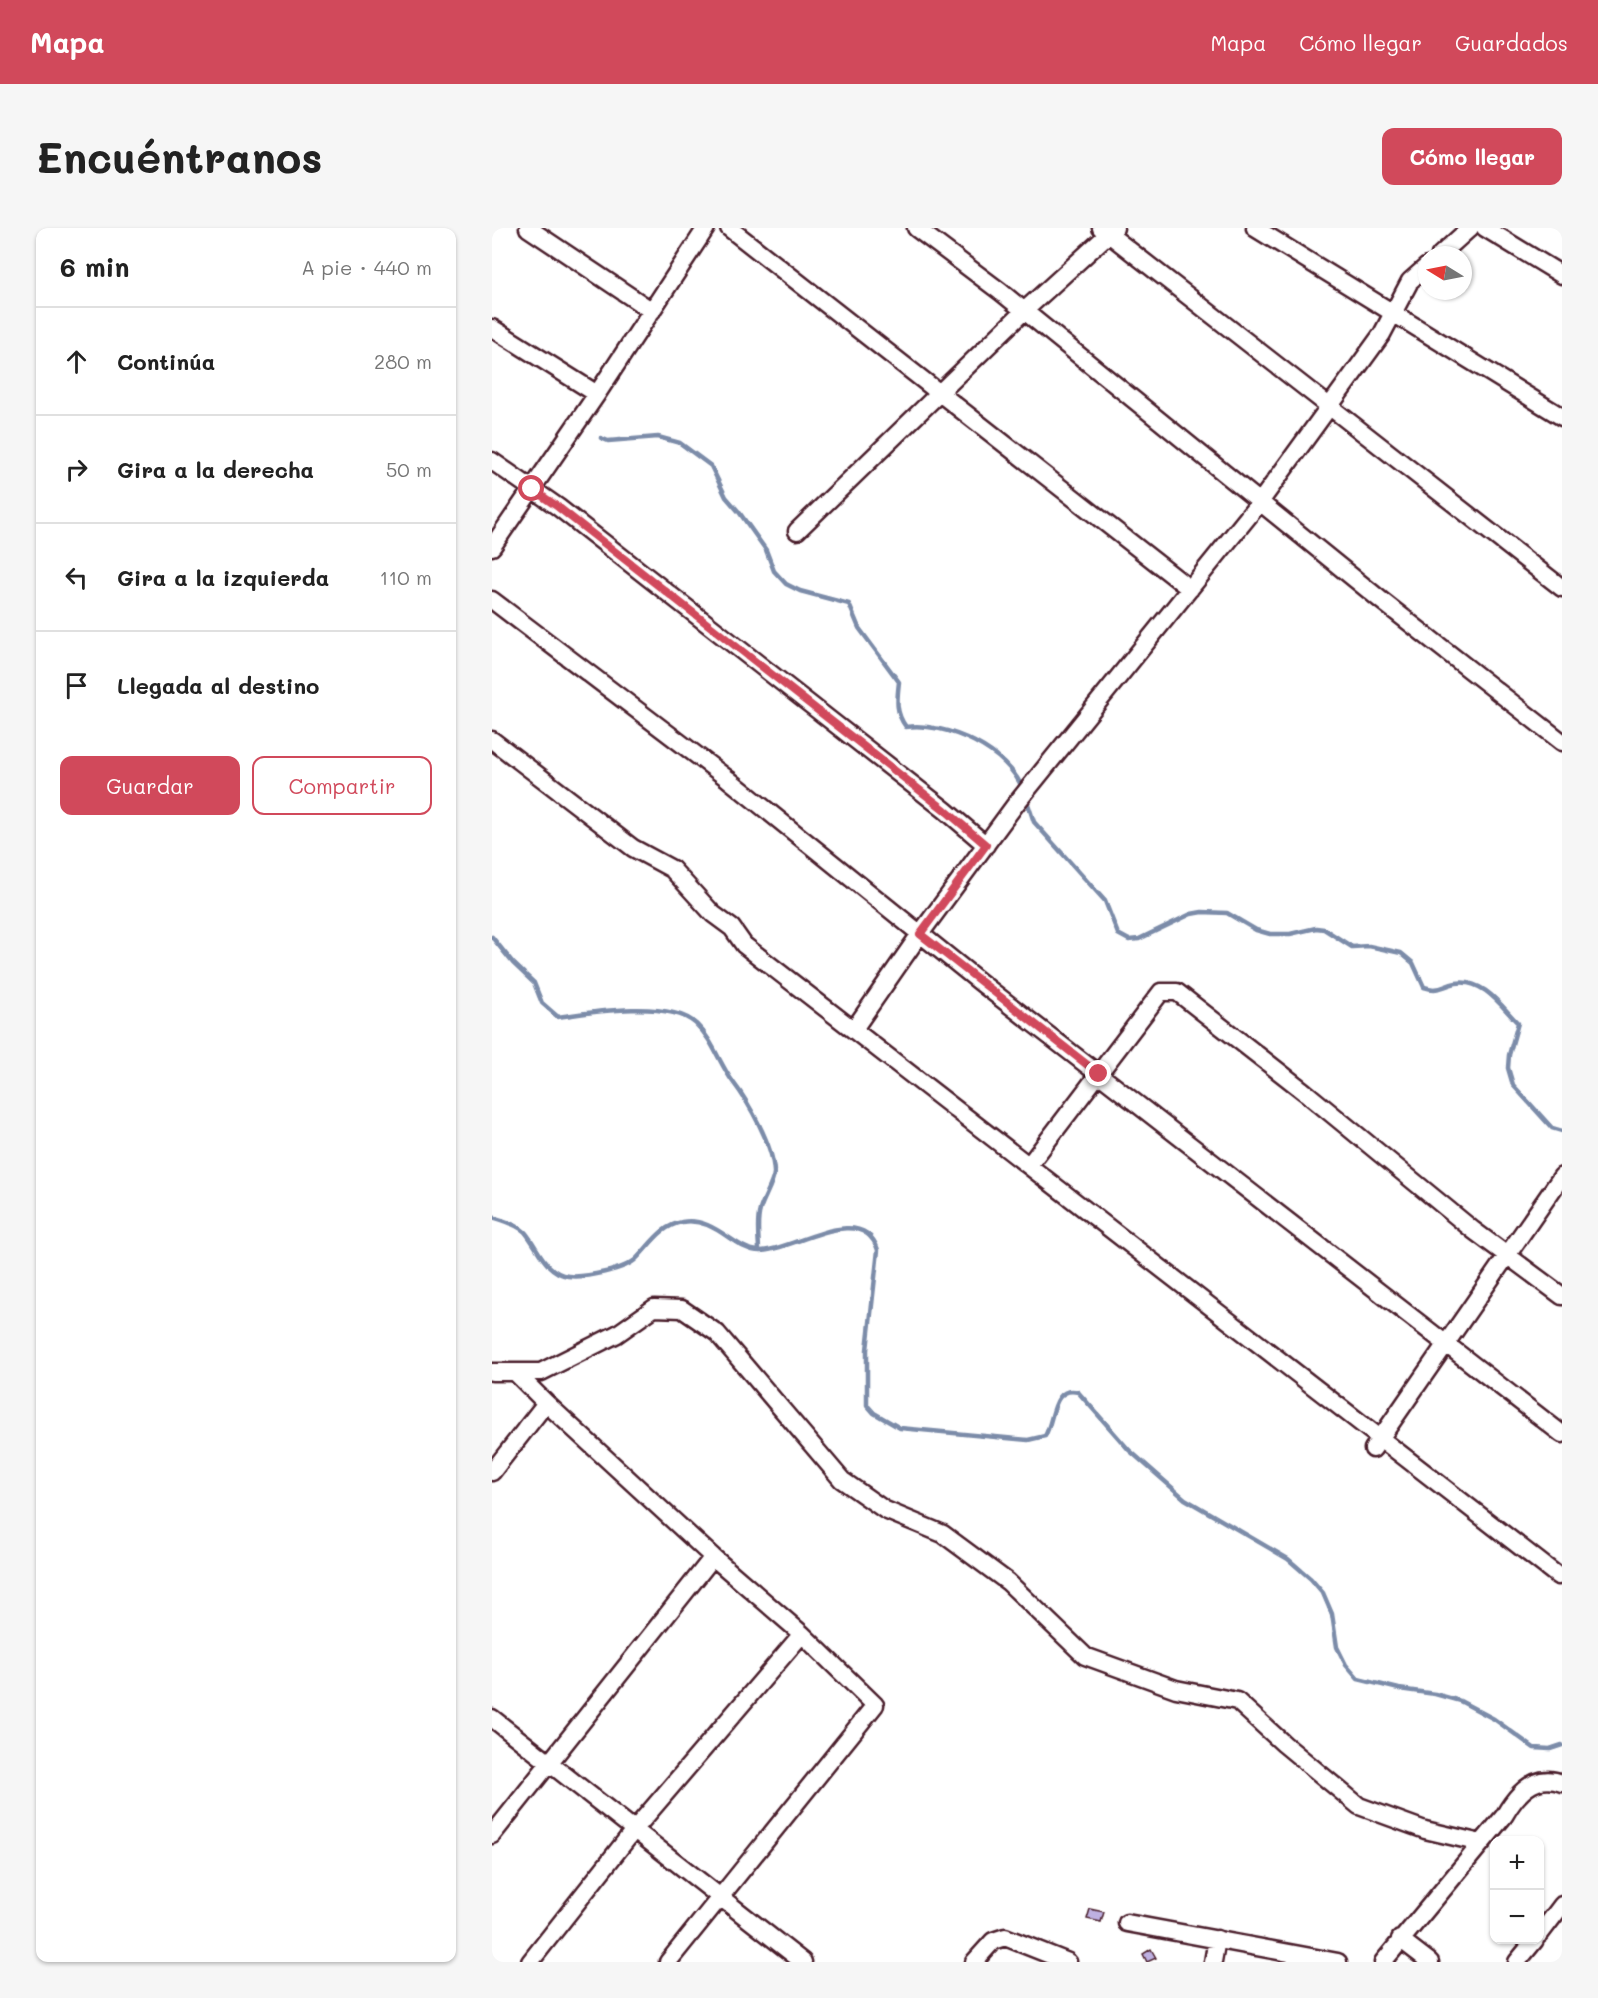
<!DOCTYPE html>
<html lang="es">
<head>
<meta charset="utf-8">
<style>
	:root { --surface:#fff; --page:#f6f6f6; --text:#222; --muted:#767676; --line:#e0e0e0; --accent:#d1495b }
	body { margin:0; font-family:Mali,sans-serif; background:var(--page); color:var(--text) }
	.controls { position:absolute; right:18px; bottom:18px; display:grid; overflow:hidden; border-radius:12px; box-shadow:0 2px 4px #0004 }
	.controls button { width:54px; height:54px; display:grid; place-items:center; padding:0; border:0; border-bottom:2px solid var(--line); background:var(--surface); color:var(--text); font:30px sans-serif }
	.compass { position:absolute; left:926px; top:18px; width:54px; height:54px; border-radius:50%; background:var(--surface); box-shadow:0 2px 4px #0004; rotate:280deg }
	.stop { position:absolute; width:18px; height:18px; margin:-14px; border:4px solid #d1495b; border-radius:50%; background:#fff }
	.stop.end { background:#d1495b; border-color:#fff; box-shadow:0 2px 6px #0008 }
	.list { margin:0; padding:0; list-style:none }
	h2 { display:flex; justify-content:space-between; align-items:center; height:78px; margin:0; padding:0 24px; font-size:26px }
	h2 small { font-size:20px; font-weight:400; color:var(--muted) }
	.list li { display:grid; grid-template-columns:39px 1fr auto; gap:18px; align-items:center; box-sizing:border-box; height:108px; padding:0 24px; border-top:2px solid var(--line) }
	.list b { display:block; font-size:22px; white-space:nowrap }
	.list em { font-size:20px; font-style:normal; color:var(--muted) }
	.actions { display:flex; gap:12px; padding:18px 24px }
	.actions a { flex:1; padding:14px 0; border:2px solid var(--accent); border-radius:12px; text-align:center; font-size:21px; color:var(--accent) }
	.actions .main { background:var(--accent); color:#fff }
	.icon { flex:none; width:33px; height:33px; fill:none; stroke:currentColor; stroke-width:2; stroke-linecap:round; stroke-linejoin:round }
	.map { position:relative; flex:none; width:1070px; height:1734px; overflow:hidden; border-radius:12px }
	header { display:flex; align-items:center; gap:36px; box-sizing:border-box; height:84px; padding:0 30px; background:var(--accent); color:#fff }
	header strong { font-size:28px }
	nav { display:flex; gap:33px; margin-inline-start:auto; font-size:21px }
	.intro { display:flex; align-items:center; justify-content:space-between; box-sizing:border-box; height:144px; padding:0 36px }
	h1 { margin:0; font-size:42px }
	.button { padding:15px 27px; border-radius:12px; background:var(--accent); color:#fff; font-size:21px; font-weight:700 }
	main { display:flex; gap:36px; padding:0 36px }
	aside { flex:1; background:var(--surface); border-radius:12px; box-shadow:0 2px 4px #0004 }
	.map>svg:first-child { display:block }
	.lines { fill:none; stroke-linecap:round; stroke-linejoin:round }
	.stream { stroke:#7c8ca9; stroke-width:4.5 }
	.building { fill:#beb0e1; stroke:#4a1f2b; stroke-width:1.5 }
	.minor-casing { stroke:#4a1f2b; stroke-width:21 }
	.minor { stroke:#fff; stroke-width:16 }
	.route { stroke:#d1495b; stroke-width:8 }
</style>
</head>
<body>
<header>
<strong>Mapa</strong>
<nav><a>Mapa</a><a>Cómo llegar</a><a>Guardados</a></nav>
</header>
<div class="intro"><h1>Encuéntranos</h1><a class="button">Cómo llegar</a></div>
<main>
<aside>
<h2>6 min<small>A pie · 440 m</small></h2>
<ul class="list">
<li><svg class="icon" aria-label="ahead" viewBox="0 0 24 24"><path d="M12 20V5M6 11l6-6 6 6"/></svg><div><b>Continúa</b></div><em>280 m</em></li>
<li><svg class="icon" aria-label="right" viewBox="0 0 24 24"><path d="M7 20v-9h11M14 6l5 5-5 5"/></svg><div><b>Gira a la derecha</b></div><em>50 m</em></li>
<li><svg class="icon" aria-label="left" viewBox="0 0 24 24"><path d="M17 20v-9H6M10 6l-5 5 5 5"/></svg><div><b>Gira a la izquierda</b></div><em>110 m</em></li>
<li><svg class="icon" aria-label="arrive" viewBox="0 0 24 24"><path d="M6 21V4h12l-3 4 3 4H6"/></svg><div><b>Llegada al destino</b></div></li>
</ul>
<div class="actions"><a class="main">Guardar</a><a>Compartir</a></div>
</aside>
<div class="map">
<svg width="1070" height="1734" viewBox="0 0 1070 1734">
	<rect width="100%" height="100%" fill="#fff"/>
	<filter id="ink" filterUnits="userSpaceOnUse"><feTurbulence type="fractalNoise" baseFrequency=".0167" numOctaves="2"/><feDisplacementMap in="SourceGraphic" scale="12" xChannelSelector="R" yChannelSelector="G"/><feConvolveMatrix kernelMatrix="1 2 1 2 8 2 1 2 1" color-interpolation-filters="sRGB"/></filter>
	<g filter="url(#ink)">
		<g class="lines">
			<!-- stream -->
			<path class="stream" d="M109,210l7,3 50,-4 22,6 31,23 15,31 13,15 27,38 8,21 12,13 14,7 49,13 10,24 40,54c-2,18 -4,30 7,45 40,-6 103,24 117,63
				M534,570l8,24 71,79 13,33 11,6 10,-1 52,-25 11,-2 25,1 29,17 14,4h20l26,-6 8,1 28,18 17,-1 32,7 12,10 11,24c15,5 18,-1 32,-4 27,-5 46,24 62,40l-9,32 -1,13 5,17 39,43 10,3
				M0,709l21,26 21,20 8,20 16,14c33,-5 113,-18 138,7 17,16 23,39 37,58 16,21 40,63 41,90 1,8 -12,29 -14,38 -4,13 -1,29 -1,41
				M0,989c10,3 25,7 33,15 13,15 20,41 43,44 16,2 58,-6 69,-18 14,-14 24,-32 45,-36 34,-6 53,30 79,29 32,-1 101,-50 117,-1l-11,100v55l7,8 26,15 128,12 17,-4c9,-15 7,-51 33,-44l51,58 56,49 103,60 23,20 12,14 9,21 5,33 9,18 12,14 41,10 36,5 25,7 34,18 40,29 16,1 12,-4"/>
		</g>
		<!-- building -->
		<path class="building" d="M598,1681l14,3 -3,10 -14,-3z
			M659,1721l5,9 -9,4 -4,-8z"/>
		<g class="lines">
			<!-- minor casing -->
			<g class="minor-casing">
				<path id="minor" d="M36,0l124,83
					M237,0l461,361
					M424,0l85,64 381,309 180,141
					M609,0l461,360
					M763,0l307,189
					M993,0l77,47
					M948,27l30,-27
					M0,100l105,66
					M0,233l66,46 387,303 41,35
					M305,303l227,-220 91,-83
					M0,319l105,-153 109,-166
					M0,372l236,179 252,203 582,452
					M0,512l141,108 39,21 41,45 19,14 12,17 814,631
					M362,801l66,-95 95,-129 245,-303 122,-168 28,-53 17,-15
					M537,937l132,-173h16l128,100 168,138 89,66
					M0,1144h49l76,-38 37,-26 28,1 35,24 125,147 43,30 58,24 65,48 77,74 91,33 61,12 47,43 75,62 66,24 56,13
					M24,1145l30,30 167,154 89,77 73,71 -207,257
					M881,1221l189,-273
					M0,1244l54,-69
					M0,1490l311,244
					M0,1607l221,-278
					M635,1695l211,39
					M1048,1706l22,-29
					M908,1711l30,23
					M38,1734l104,-132 168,-196
					M482,1734l19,-21 12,-4 63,25
					M721,1734l4,-23
					M891,1734l121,-146c12,-21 30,-44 58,-33
					M1025,1734l18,-22"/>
			</g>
			<!-- minor -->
			<use href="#minor" class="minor"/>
		</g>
	</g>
	<g class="lines" filter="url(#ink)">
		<!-- route -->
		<path class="route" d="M40,261l26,18 387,303 41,35 -66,89 179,140"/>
	</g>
</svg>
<div class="controls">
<button>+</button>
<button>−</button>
</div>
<svg class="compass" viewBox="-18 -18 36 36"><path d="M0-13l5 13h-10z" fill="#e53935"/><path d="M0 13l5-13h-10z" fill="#767676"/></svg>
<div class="stop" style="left:40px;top:261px"></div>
<div class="stop end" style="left:607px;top:846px"></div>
</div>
</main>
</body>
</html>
